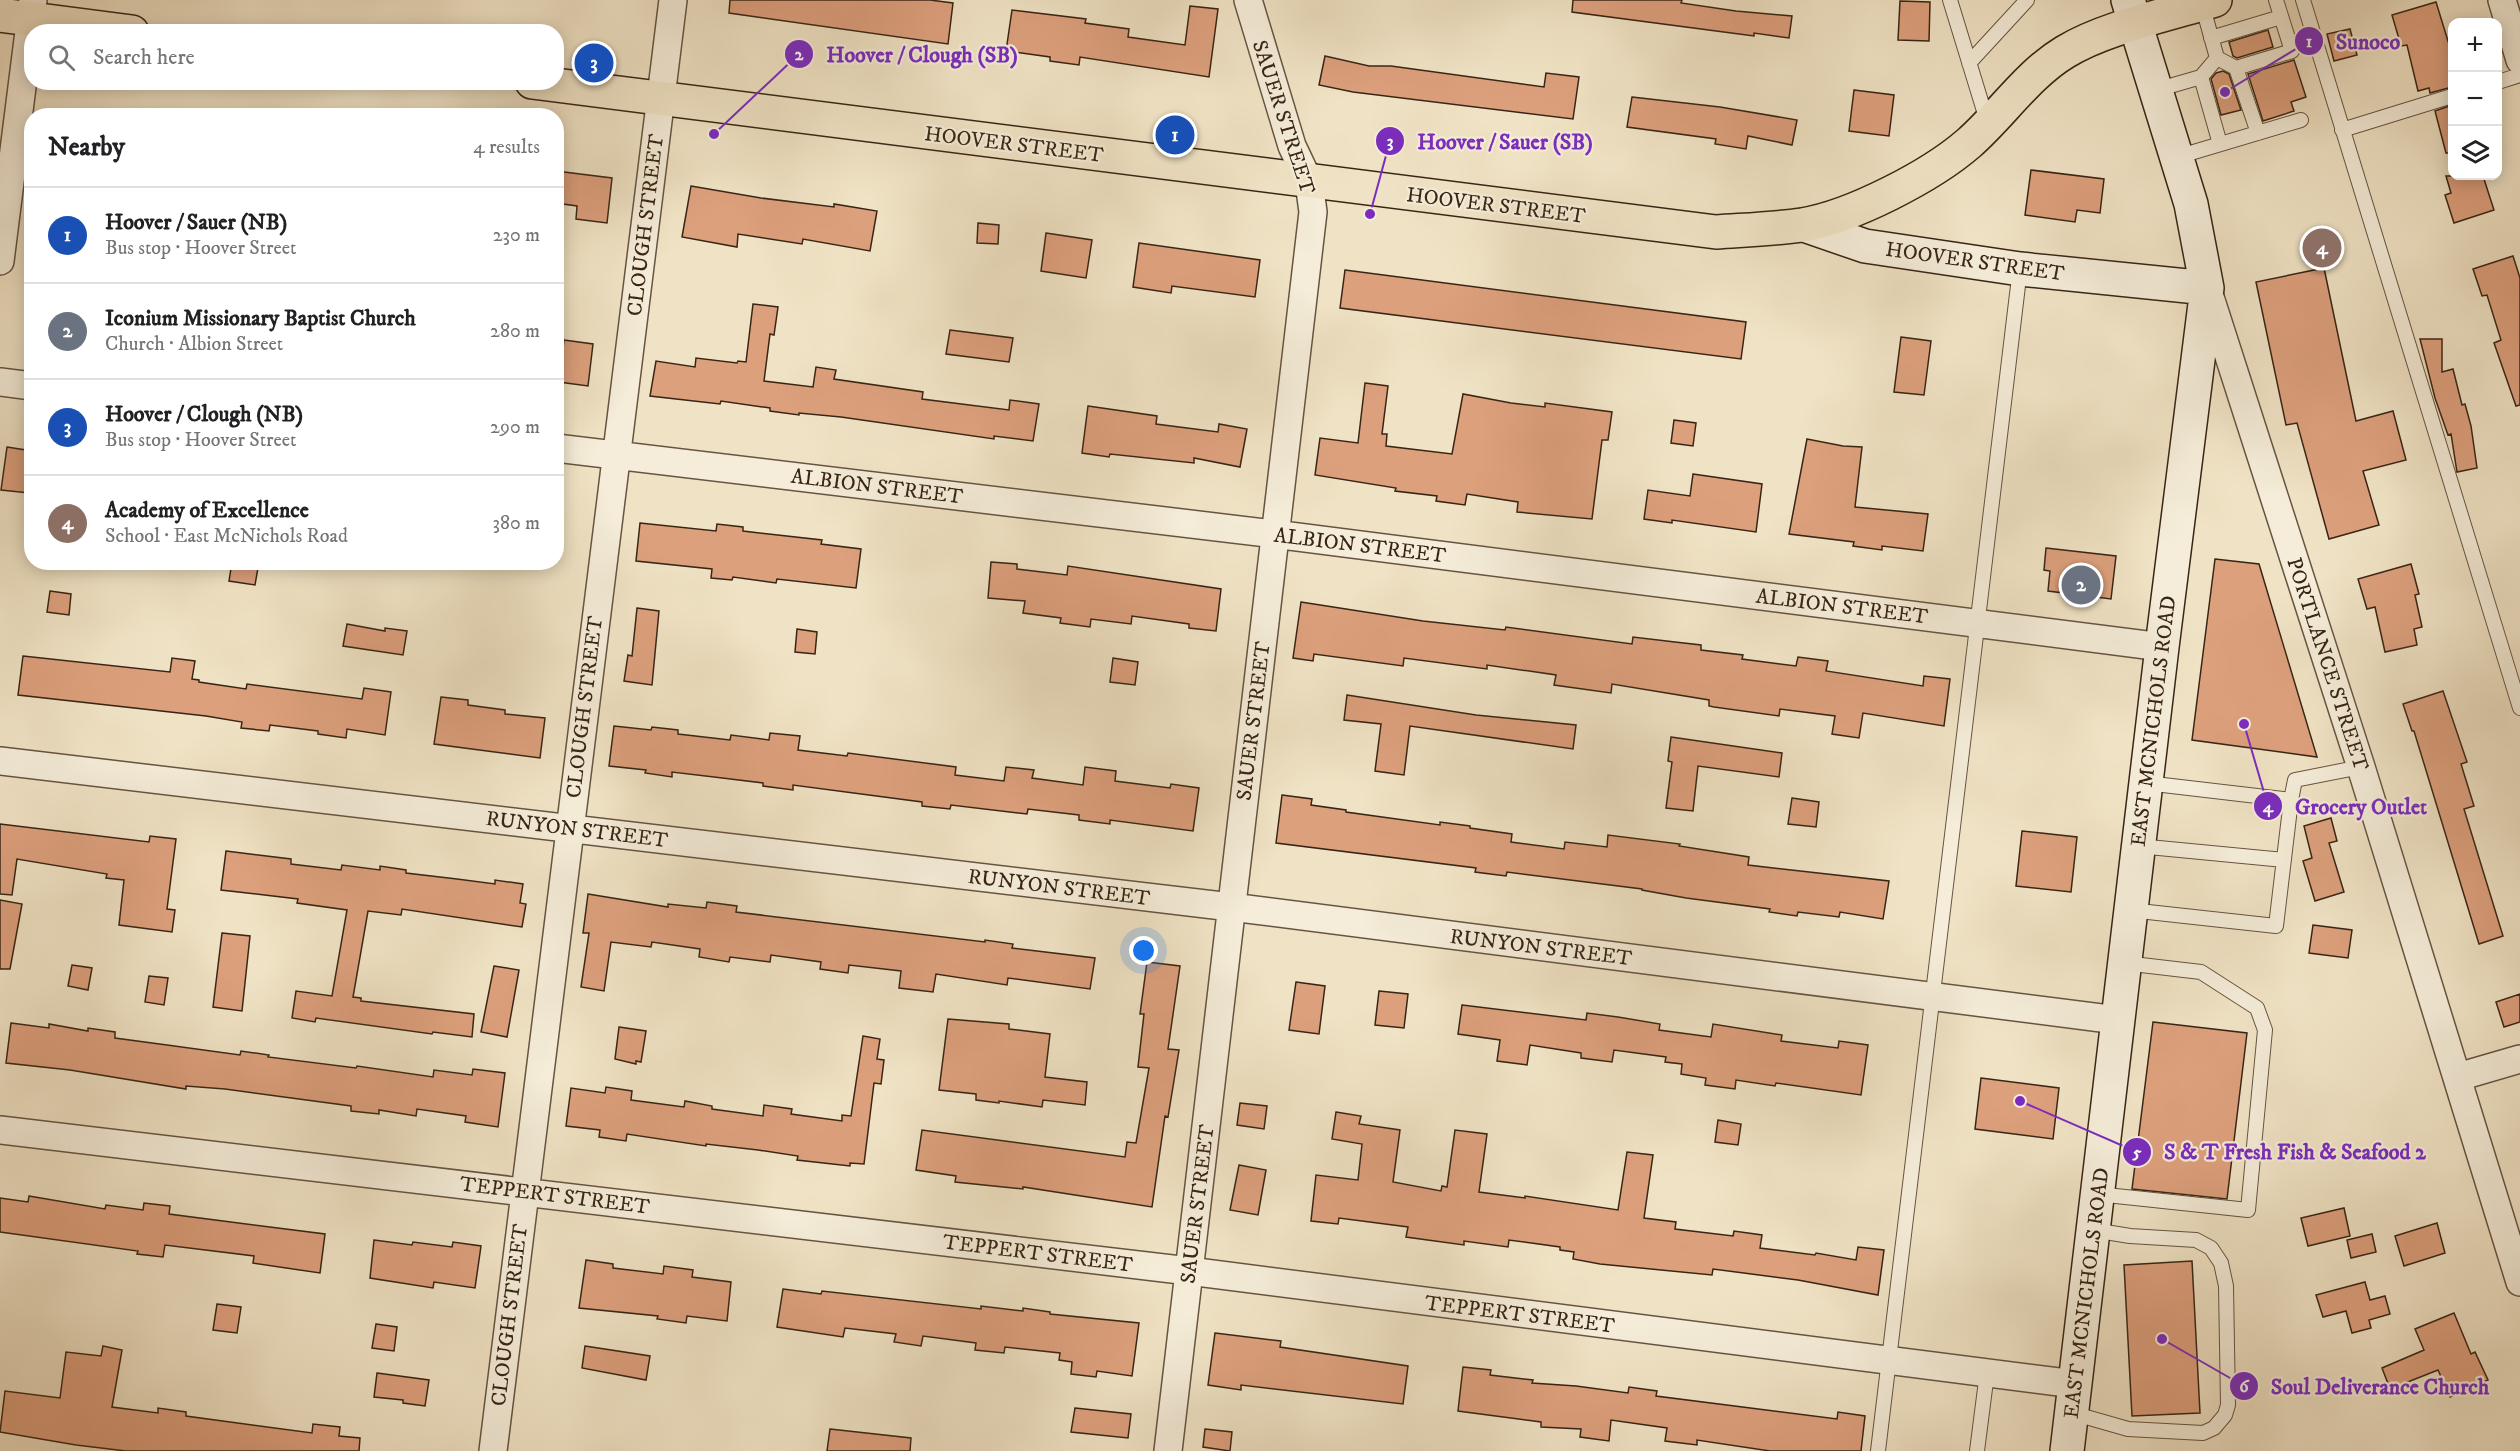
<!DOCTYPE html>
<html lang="en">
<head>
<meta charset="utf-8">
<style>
	:root { --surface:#fff; --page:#f6f6f6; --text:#202124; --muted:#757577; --line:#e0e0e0; --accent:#8f2418 }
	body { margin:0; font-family:"IM FELL DW Pica",serif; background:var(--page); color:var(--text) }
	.controls { position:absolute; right:18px; top:18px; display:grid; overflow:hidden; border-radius:12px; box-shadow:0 3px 15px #0003 }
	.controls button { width:54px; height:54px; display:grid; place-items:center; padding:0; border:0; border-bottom:2px solid var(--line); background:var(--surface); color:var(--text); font:30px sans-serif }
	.you { position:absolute; left:1144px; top:951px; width:21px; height:21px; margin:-15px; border:4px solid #fff; border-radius:50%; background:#1a73e8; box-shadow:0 0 0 9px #1a73e833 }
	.badge { display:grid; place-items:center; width:39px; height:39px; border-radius:50%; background:var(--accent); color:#fff; font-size:20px; font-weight:700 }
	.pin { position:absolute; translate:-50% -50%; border:3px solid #fff; box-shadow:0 2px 6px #0006 }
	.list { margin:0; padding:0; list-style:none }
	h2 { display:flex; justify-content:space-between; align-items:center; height:78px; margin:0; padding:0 24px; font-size:26px }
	h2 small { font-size:20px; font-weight:400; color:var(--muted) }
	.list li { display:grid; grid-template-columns:39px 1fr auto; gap:18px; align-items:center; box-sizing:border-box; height:96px; padding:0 24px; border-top:2px solid var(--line) }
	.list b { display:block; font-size:22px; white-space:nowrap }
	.list p { margin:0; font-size:20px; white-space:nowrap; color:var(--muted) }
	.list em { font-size:20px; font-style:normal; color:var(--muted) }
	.icon { flex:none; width:33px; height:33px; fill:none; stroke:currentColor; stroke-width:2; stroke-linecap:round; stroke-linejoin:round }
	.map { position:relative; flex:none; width:2520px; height:1451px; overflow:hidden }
	.search { position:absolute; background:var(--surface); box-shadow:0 3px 15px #0003; left:24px; top:24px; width:540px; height:66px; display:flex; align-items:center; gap:15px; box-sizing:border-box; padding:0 21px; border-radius:24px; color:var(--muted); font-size:22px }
	.panel { position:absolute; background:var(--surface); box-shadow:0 3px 15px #0003; left:24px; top:108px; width:540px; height:462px; border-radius:24px }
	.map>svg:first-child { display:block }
	.building { fill:#dda07d; stroke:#382515; stroke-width:1.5 }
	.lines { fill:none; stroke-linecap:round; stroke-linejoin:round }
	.lane-casing { stroke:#665441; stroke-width:16 }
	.street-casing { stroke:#665441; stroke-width:30 }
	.secondary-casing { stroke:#382515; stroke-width:36 }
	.primary-casing { stroke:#382515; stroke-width:36 }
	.lane { stroke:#f5edd9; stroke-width:14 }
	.street { stroke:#f5edd9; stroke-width:27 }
	.secondary { stroke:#f5edd9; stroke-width:33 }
	.primary { stroke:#f0e3c5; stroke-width:33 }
	.labels { text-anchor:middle; stroke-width:4.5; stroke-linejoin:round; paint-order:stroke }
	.street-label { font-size:21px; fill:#382515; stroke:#f5edd9 }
	.leader { fill:none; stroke:#7b2cbf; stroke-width:2 }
	.callout-dot { fill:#7b2cbf; stroke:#f5edd9; stroke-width:2 }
	.mark-label { font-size:18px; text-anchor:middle; font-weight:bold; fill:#fff }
	.callout-label { font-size:22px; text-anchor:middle; font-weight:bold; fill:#7b2cbf; stroke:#f5edd9; stroke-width:4.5; stroke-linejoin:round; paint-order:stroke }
</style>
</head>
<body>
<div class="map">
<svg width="2520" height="1451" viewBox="0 0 2520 1451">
	<rect width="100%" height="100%" fill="#f0e3c5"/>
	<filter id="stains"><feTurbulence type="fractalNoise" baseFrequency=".00333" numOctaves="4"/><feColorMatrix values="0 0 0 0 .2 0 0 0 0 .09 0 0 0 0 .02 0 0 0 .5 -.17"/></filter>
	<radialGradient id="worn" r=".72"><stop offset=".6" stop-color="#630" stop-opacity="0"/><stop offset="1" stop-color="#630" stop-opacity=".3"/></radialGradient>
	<!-- building -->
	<path class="building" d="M730,0h200l23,3 -5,41 -219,-31z
		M1573,0h109l-1,3 55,8 56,5 -3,22 -35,-5v3l-15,-2 -167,-22z
		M1900,1l30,1 -1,39 -31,-1z
		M2436,2l16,52v33l-22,6 -1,-5 -11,3 -11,-46 -6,1 -9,-31z
		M1190,6l28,3 -9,68 -129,-20 -1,8 -29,-4v-4l-44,-6 6,-41 74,9 -1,4 44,6 -1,8 57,8z
		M2350,29l7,26 -23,6 -7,-27z
		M2268,30l5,17 -36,11 -4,-2 -4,-14z
		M1325,56l44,10h22l153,21 2,-14 33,4 -6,42 -220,-27 -34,-7z
		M2294,60l12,37 -15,5 3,9 -31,10 -15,-47z
		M2223,71l6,3 12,36 -20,5 -10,-36 5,-6z
		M1854,90l40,5 -5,41 -40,-5z
		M1632,97l88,10 77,13 -5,25 -44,-9 -2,13 -31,-5 1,-5 -89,-12z
		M2452,105v48h-6l-11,-42z
		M2031,170l73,9 -4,34 -23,-3 -2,12 -50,-7z
		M556,171l56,7 -5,45 -31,-4 1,-13 -21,-3z
		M2446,176h37l11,34 -40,13 -9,-28 6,-2z
		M691,186l70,12 73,9v-3l43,7 -7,40 -67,-12 -1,5 -64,-10 -1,13 -55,-10z
		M978,223l21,2 -1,19 -21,-1z
		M1046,233l46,7 -6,38 -45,-7z
		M1139,243l121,17 -5,37 -83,-11 -1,7 -38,-6z
		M2513,256l7,22v127l-4,1 -22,-63 7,-3 -14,-45 -5,1 -9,-27z
		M2324,268l32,153 37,-10 13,49 -43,11 16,54 -50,14 -32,-116 -11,2 -30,-143z
		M1345,270l401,52 -5,37 -401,-51z
		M753,304l25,3 -4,28 -4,-1 -6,47 49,6 3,-20 20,3 -2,9 89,13 -1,7 87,11 1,-10 29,4 -6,37 -39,-5v3l-153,-22 -42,-4v2l-29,-4v-3l-49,-7 -1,3 -70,-8 6,-35 39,6 1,-9 41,5 1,-2 8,1z
		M950,330l63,8 -4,24 -63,-8z
		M1901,337l30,4 -7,54 -30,-3z
		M2420,339h22v33l11,-3 9,36 3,-1 6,22 6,42 -20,4 -6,-38 -3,1 -13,-37z
		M564,340l29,4 -5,42 -29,-4z
		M1365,383l23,3 -6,48h5l-1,12 66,8 11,-60 48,9 34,4v-4l67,9 -4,28h-6l-10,79 -75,-7 1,-10 -51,-8 -2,11 -29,-4 1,-5 -42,-5 1,-3 -81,-13 5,-37 38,5z
		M1088,406l69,10 -1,8 62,8 1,-8 28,5 -7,38 -46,-9v5l-84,-9 -1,3 -27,-4z
		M1674,420l22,3 -3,23 -22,-3z
		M1807,439l36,7 19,1 -7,60 73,7 -5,37 -41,-5v4l-29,-4 1,-4 -65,-8z
		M7,447l25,4 -3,42 -28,-3z
		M1693,474l69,10 -6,48 -84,-12v3l-28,-4 4,-29 42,6z
		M640,523l76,8 1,-7 26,3v4l79,9 -1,4 40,5 -5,39 -79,-9 -1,4 -43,-6 -1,3 -21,-2 1,-9 -76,-8z
		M2046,548l70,8 -5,43 -63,-8 2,-20 -6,-1z
		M2215,559l44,5 58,193 -125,-17z
		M232,562h27l-4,23 -26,-4z
		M991,562l26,2v5l50,6 1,-9 153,23 -5,42 -27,-3v-4l-57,-8 -1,8 -40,-5 -1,8 -30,-4 1,-5 -38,-5 2,-12 -37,-3z
		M2411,564l8,30 -4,1 7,32 -8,2 3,16 -32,7 -10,-45 -8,2 -9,-30z
		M50,591l21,3 -2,21 -22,-3z
		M1301,602l122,19 82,9 1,-3 126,17 1,-7 42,5 26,3v5l42,5 -1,4 54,7 2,-9 30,4 -2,10 97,15 1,-10 26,3 -6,47 -81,-13 -4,25 -27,-4 3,-18 -55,-7 -1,7 -65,-9 -5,-1v-6l-97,-16 -1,9 -57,-8 2,-10 -69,-10v4l-83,-11 -1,8 -89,-12 -1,7 -20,-3z
		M637,608l22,3 -7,74 -28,-4 4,-26 4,1z
		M347,624l38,7v-3l22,3 -4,24 -60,-9z
		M797,629l20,3 -2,22 -20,-2z
		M23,656l147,16 2,-14 23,3 -3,18 7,1v2l47,7 1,-5 115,15 2,-11 27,4 -6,43 -38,-6 -1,9 -28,-4v-3l-48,-6 -1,6 -28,-3 1,-6 -36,-6 -188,-21z
		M1113,658l25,4 -3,23 -25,-3z
		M2443,691l24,71 -6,2 13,42 -10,3 39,127 -24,8 -65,-213h-2l-9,-27z
		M1347,695l129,20 100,10 -3,24 -163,-23 -6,49 -29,-4 6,-47 -37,-4z
		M441,697l27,3v5l37,5v4l40,4 -5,40 -106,-14z
		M614,726l37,4 1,-3 26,3v4l52,6 1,-5 38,5 1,-7 30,3 -2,14 49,6 1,-3 108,14 -1,8 49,6 2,-14 28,3 -2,8 51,7 2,-18 31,4 -1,10 55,7 1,-4 28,4 -6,43 -83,-11v4l-31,-4v-5l-51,-6 -1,5 -76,-9 -1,4 -28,-3v-4l-129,-17v5l-30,-4v-3l-49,-6 -42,-5v5l-27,-4 1,-3 -37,-4z
		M1671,737l111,16 -3,24 -81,-11 -5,45 -27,-3 6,-46 -4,-1z
		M1282,795l30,4 -1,6 35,5v2l94,13v-3l30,4v2l42,6 -1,8 53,7 1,-7 42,5 1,-12 72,9 -1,2 70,11 -1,8 141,16 -6,38 -43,-7 -1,5 -41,-5 -1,4 -28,-4 1,-3 -84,-11 -44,-8v-1l-135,-17 -1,4 -31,-4 1,-4 -200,-25z
		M1792,798l27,4 -3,25 -28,-3z
		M2331,818l6,23 -8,2 15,49 -29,9 -12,-40 9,-3 -8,-32z
		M0,824l149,18 1,-6 26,3 -9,70 8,1 -3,22 -53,-7 5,-45 -18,-2 1,-4 -90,-15 -5,36 -12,-1z
		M2022,831l55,6 -6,55 -55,-6z
		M226,851l65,8v5l50,6 1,-5 38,5v-4l26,4v3l51,6 38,5v-4l28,4 -3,19 6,1 -4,23 -120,-18 -1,6 -33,-4 -15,86 8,1v3l113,13 -2,23 -39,-5 -1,2 -116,-16 -1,4 -23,-4 4,-27 36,5 15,-86 -50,-7 1,-4 -77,-9z
		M588,894l80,13v-3l38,4 1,-6 30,4 -1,6 249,30v-2l28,4 -1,4 83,10 -5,31 -82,-11 -1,7 -71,-11 -3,18 -34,-4 2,-17 -52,-6 -1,8 -28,-4 1,-7 -50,-7 -1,7 -40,-5 -1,5 -30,-5 1,-8 -48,-7 -1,5 -40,-5 -7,49 -23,-4 8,-54h-6z
		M0,900l22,4 -12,65h-10z
		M2313,925l39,5 -4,28 -39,-5z
		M222,933l28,3 -8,75 -29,-4z
		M1147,962l33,4 -12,83 11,1 -11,67 -3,-1 -13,91 -129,-20v2l-68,-7 1,-6 -40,-6 6,-40 203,27 2,-15 9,1 13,-75 -11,-1 6,-53h-4z
		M72,965l20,3 -4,22 -20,-4z
		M494,966l25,4 -12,67 -26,-5z
		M149,976l19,2 -4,27 -19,-3z
		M1296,982l29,4 -6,48 -30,-4z
		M1379,991l29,3 -4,34 -29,-3z
		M2520,994v28l-16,5 -8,-25z
		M1462,1005l124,15 1,-7 31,4 42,7 -1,6 52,7 2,-13 69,11 -1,6 57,7 1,-7 29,4 -7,50 -85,-12 -1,3 -39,-6 -1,9 -30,-4 1,-7 -25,-4 1,-10 -17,-2 1,-5 -52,-7 -2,12 -31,-4v-5l-51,-8 -3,20 -30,-4 3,-21 -42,-6z
		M948,1019l61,5v5l41,5 -5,43 42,5 -2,23 -42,-5 -1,7 -43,-6v2l-23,-3v-6l-37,-4z
		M2153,1022l94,11 -20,166 -95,-10z
		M11,1023l38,5v-4l39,7v-3l27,4v6l52,7 73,10 1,-4 28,4 -1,2 88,11 1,-2 76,11 1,-7 38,5 1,-6 32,4 -7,54 -33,-5 1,-6 -49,-7 -1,7 -37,-6v4l-28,-3v-5l-126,-17 -39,-3v3l-116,-19 -64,-7z
		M619,1027l27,4 -5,31 -5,-1v3l-21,-5z
		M863,1036l17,3 -3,20 7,1 -3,24 -7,-1 -10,81 -14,-1v3l-53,-6 1,-4 -40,-6 -52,-6v2l-79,-12 -1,7 -27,-4 1,-7 -34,-4 5,-38 34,5 1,-6 26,4 -1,9 53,7 1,-6 27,5v3l51,7 1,-11 28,4 -1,5 51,7v-6l9,1z
		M1981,1078l78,10 -6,51 -78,-10z
		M1240,1103l27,3 -3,23 -27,-4z
		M1336,1112l25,4 -2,8 41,6 -7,52 48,9 1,-5 5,1 8,-57 32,4 -8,58 46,6v-2l93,14 9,-58 26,3 -9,63 32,4 -1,7 58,7 1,-5 28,4 -2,13 55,7 1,-2 40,7 2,-13 26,3 -6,45 -80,-15 -85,-11 -1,6 -112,-11 -27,-5 1,-7 -14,-2v-3l-51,-7 -1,7 -44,-6v4l-58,-8 2,-10 -69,-9 -1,6 -27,-3 5,-46 42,5 4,-36 -30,-5z
		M1718,1120l23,4 -3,21 -23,-3z
		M1239,1165l27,5 -8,45 -28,-5z
		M29,1196l76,13 1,-4 37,5 1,-7 26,3 -1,8 156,20 -5,39 -67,-10 1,-7 -89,-11 -2,12 -26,-3 1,-3 -138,-19v-34l28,4z
		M2344,1208l6,28 -42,10 -7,-28z
		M2437,1223l8,30 -41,13 -9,-30z
		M2372,1234l4,18 -25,6 -4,-18z
		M374,1240l38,5 1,-3 39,5 1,-5 28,4 -6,42 -41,-6 -1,6 -63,-10z
		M586,1260l27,4v4l50,6 1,-8 29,4 -1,7 39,5 -4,39 -40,-5 -1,7 -29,-4 1,-3 -79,-8z
		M2192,1261l8,152 -68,3 -8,-151z
		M2365,1282l5,18 15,-4 5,18 -21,6 2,8 -19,5 -6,-22 -23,6 -7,-22z
		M783,1289l38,5 1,-3 159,18v-3l42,5v-3l27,4v2l89,9 -7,53 -35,-5 -1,6 -25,-3 1,-12 -13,-2 1,-7 -55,-6 -1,6 -29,-3 1,-7 -53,-7 -2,10 -27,-4 2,-8 -51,-6 -2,9 -66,-10z
		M217,1304l24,3 -4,26 -24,-3z
		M2454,1313l17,41 4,-2 13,28 -38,17 -12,-27 -48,19 -8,-21 42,-18 -9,-21z
		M376,1324l21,3 -3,24 -22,-3z
		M1215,1333l66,8 -1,6 128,19 -5,38 -162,-19v5l-33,-5z
		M103,1346l19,4 -10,57 46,6v-5l28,4v4l126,17 1,-9 27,3 -1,9 21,2 -1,13h-233l-50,-6 -76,-13 5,-41 55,7 6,-46 35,4z
		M585,1346l65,10 -4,24 -64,-12z
		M1463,1367l28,3 -1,5 43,5 -1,3 44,3 52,7 1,-6 28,4 -1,5 181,23 1,-7 27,4 -4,35h-91l-73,-11v5l-32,-4 2,-13 -56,-8 -2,21 -29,-4 1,-8 -40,-2v-5l-83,-11z
		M377,1373l52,7 -4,26 -22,-3v-3l-29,-3z
		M1075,1408l56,6 -3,24 -57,-6z
		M830,1429l81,9 -1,13h-83z
		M1205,1429l27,3 -2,19 -27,-4z"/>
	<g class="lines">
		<!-- lane casing -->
		<g class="lane-casing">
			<path id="lane" d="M1950,0l38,124
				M2303,0l217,708
				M2202,4l15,54 19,10 22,65
				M2211,38l70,-21
				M2217,58l-16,19 19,67
				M1969,63l58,-63
				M2236,68l56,-17 -16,-51
				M2498,82l22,-7
				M2156,90l45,-13
				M2342,130l110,-34
				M2177,157l124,-37
				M2291,800l4,-20 66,-13
				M2138,846l146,14
				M2130,910l146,16 15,-126 -145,-17
				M2097,1194l151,16 17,-180 -8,-22 -56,-36 -77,-9
				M2072,1413l56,16 75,4 11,-5 11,-13 3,-10 -2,-119 -5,-23 -10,-15 -15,-8 -66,-4 -37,-6
				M1878,1451l142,-1182
				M1977,1451l10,-78"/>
		</g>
		<!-- street casing -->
		<g class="street-casing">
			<path id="street" d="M2502,0l18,60
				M0,261l33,-261
				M2208,291l153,476 159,515
				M0,382l32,4
				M556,448l718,86 888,113
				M0,761l1231,146 886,113
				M2458,1077l62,-18
				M0,1130l1189,141 886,113
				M493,1451l180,-1451
				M1168,1451l145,-1239 -4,-30 -17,-36 -44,-146"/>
		</g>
		<!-- secondary casing -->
		<g class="secondary-casing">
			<path id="secondary" d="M1804,225l61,21 155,23 187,19
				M2067,1451l95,-804 45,-359 -16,-84 -63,-204"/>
		</g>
		<!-- primary casing -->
		<g class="primary-casing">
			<path id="primary" d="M0,15l132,17
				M532,82l1184,150c28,-2 58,-3 86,-7 50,-8 129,-49 167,-82 33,-29 58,-68 96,-91 39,-24 105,-38 150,-52"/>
		</g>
		<!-- lane -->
		<use href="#lane" class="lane"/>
		<!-- street -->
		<use href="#street" class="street"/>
		<!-- secondary -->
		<use href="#secondary" class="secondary"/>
		<!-- primary -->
		<use href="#primary" class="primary"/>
	</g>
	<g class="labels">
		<!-- street labels -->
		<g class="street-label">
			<text transform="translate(1284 117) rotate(72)" y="7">SAUER STREET</text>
			<text transform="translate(1014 144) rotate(7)" y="7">HOOVER STREET</text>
			<text transform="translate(1496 205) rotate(7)" y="7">HOOVER STREET</text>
			<text transform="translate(645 225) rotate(-83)" y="7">CLOUGH STREET</text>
			<text transform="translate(1975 261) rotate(8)" y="7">HOOVER STREET</text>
			<text transform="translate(877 486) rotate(7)" y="7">ALBION STREET</text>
			<text transform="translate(1360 545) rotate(7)" y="7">ALBION STREET</text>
			<text transform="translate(1842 606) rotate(7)" y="7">ALBION STREET</text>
			<text transform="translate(2328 664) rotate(72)" y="7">PORTLANCE STREET</text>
			<text transform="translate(584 707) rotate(-83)" y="7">CLOUGH STREET</text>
			<text transform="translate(1253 721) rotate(-83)" y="7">SAUER STREET</text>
			<text transform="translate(2153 721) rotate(-83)" y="7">EAST MCNICHOLS ROAD</text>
			<text transform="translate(577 829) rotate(7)" y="7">RUNYON STREET</text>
			<text transform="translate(1059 887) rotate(7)" y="7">RUNYON STREET</text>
			<text transform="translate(1541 947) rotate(7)" y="7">RUNYON STREET</text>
			<text transform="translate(555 1195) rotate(7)" y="7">TEPPERT STREET</text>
			<text transform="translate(1197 1204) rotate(-83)" y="7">SAUER STREET</text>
			<text transform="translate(1038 1253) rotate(7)" y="7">TEPPERT STREET</text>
			<text transform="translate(2086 1293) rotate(-83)" y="7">EAST MCNICHOLS ROAD</text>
			<text transform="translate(1520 1314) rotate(7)" y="7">TEPPERT STREET</text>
			<text transform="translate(509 1315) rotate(-83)" y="7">CLOUGH STREET</text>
		</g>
	</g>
	<!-- callouts -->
	<path class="leader" d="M2225 92L2309 41M714 134L799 54M1370 214L1390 141M2244 724L2268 806M2020 1101L2137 1152M2162 1339L2244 1386"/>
	<g class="callout-dot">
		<circle cx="2225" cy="92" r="6"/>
		<circle cx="714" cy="134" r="6"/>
		<circle cx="1370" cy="214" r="6"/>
		<circle cx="2244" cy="724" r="6"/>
		<circle cx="2020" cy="1101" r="6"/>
		<circle cx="2162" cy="1339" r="6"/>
		<circle cx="2309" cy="41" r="15"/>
		<circle cx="799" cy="54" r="15"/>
		<circle cx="1390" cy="141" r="15"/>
		<circle cx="2268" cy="806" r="15"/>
		<circle cx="2137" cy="1152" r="15"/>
		<circle cx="2244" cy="1386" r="15"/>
	</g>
	<g class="mark-label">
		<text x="2309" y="47">1</text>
		<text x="799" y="60">2</text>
		<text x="1390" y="147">3</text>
		<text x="2268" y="812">4</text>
		<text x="2137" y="1158">5</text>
		<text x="2244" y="1392">6</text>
	</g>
	<g class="callout-label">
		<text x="2368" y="49">Sunoco</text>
		<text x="922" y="62">Hoover / Clough (SB)</text>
		<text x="1505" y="149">Hoover / Sauer (SB)</text>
		<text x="2361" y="814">Grocery Outlet</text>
		<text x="2295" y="1159">S &amp; T Fresh Fish &amp; Seafood 2</text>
		<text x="2380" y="1394">Soul Deliverance Church</text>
	</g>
	<rect width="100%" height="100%" filter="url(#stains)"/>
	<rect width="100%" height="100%" fill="url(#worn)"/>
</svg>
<div class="controls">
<button>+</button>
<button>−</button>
<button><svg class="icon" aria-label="layers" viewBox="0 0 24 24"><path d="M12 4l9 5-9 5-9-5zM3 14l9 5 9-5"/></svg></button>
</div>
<div class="you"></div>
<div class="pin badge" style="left:1175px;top:135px;background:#1a4fb4">1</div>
<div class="pin badge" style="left:2081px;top:585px;background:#6b7280">2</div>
<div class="pin badge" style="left:594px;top:63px;background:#1a4fb4">3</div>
<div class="pin badge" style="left:2322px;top:248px;background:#8d6e63">4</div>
<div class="search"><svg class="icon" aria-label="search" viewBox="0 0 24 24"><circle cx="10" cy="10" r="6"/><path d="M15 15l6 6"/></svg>Search here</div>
<section class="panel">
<h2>Nearby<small>4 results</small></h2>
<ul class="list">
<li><span class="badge" style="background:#1a4fb4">1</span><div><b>Hoover / Sauer (NB)</b><p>Bus stop · Hoover Street</p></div><em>230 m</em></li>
<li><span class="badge" style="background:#6b7280">2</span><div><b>Iconium Missionary Baptist Church</b><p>Church · Albion Street</p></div><em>280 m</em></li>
<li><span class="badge" style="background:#1a4fb4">3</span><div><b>Hoover / Clough (NB)</b><p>Bus stop · Hoover Street</p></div><em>290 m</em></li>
<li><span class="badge" style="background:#8d6e63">4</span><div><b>Academy of Excellence</b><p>School · East McNichols Road</p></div><em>380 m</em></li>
</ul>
</section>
</div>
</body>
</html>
